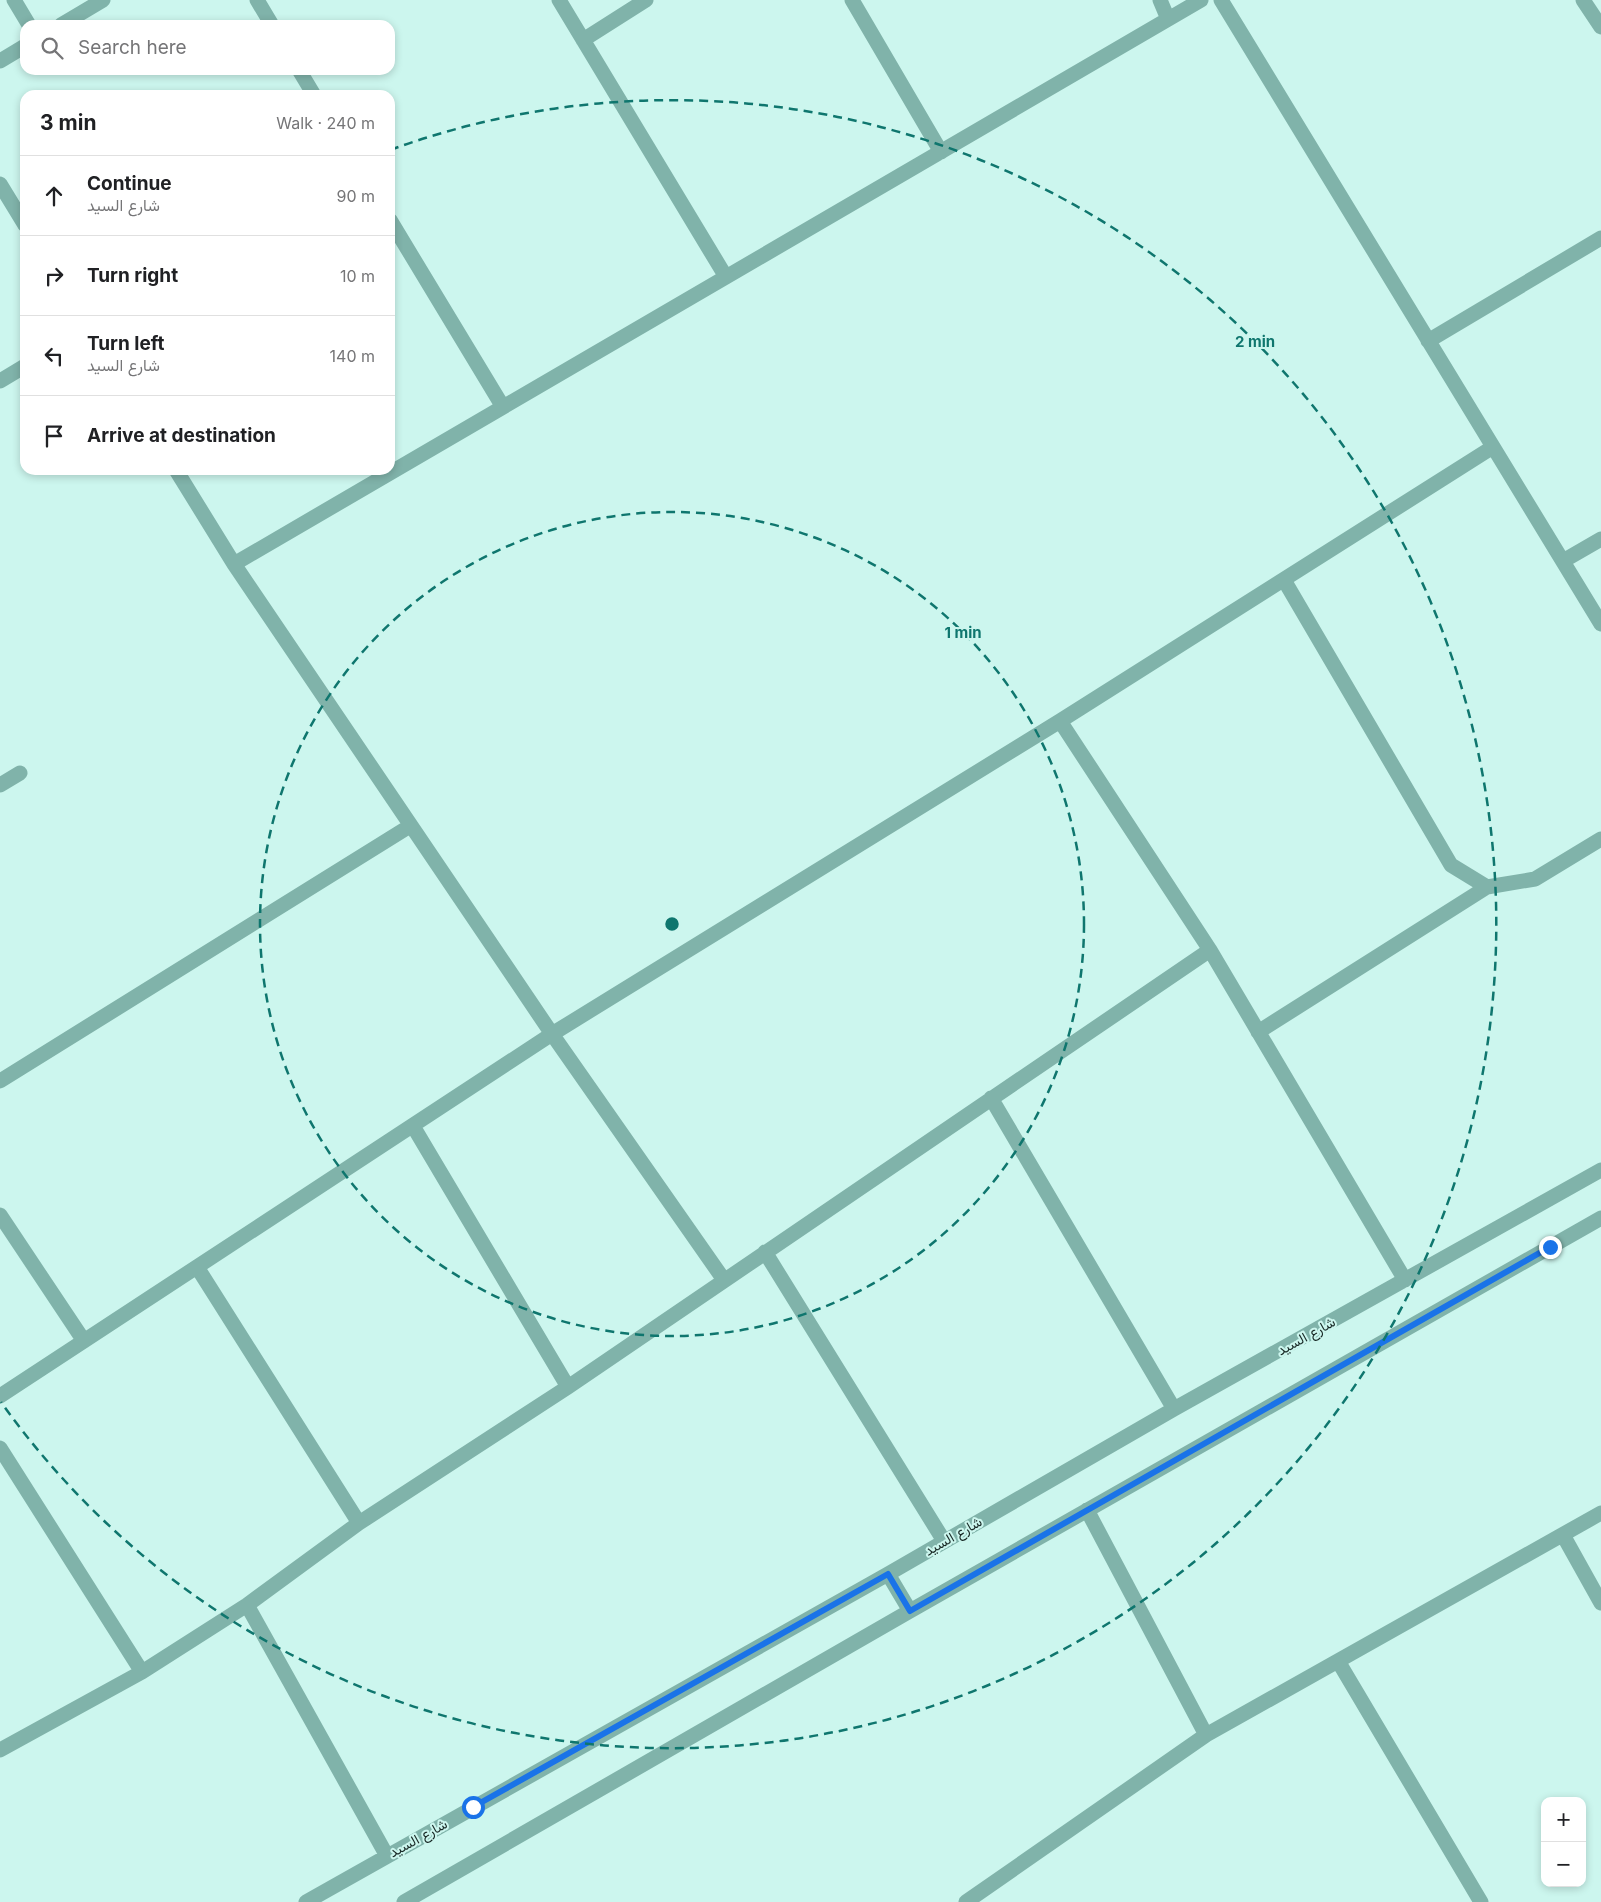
<!DOCTYPE html>
<html lang="en">
<head>
<meta charset="utf-8">
<style>
	:root { --surface:#fff; --page:#f6f6f6; --text:#202124; --muted:#757577; --line:#e0e0e0 }
	body { margin:0; font-family:Inter,Vazirmatn,sans-serif; background:var(--page); color:var(--text) }
	.controls { position:absolute; right:15px; bottom:15px; display:grid; overflow:hidden; border-radius:10px; box-shadow:0 2px 8px #0003 }
	.controls button { width:45px; height:45px; display:grid; place-items:center; padding:0; border:0; border-bottom:1px solid var(--line); background:var(--surface); color:var(--text); font:25px sans-serif }
	.stop { position:absolute; width:15px; height:15px; margin:-11px; border:4px solid #1a73e8; border-radius:50%; background:#fff }
	.stop.end { background:#1a73e8; border-color:#fff; box-shadow:0 1px 5px #0008 }
	.list { margin:0; padding:0; list-style:none }
	h2 { display:flex; justify-content:space-between; align-items:center; height:65px; margin:0; padding:0 20px; font-size:21px }
	h2 small { font-size:16px; font-weight:400; color:var(--muted) }
	.list li { display:grid; grid-template-columns:32px 1fr auto; gap:15px; align-items:center; box-sizing:border-box; height:80px; padding:0 20px; border-top:1px solid var(--line) }
	.list b { display:block; font-size:19px; white-space:nowrap }
	.list p { margin:0; font-size:16px; white-space:nowrap; color:var(--muted) }
	.list em { font-size:16px; font-style:normal; color:var(--muted) }
	.icon { flex:none; width:28px; height:28px; fill:none; stroke:currentColor; stroke-width:2; stroke-linecap:round; stroke-linejoin:round }
	.map { position:relative; flex:none; width:1601px; height:1902px; overflow:hidden }
	.search { position:absolute; background:var(--surface); box-shadow:0 2px 8px #0003; left:20px; top:20px; width:375px; height:55px; display:flex; align-items:center; gap:12px; box-sizing:border-box; padding:0 18px; border-radius:15px; color:var(--muted); font-size:19px }
	.panel { position:absolute; background:var(--surface); box-shadow:0 2px 8px #0003; left:20px; top:90px; width:375px; height:385px; border-radius:15px }
	.map>svg:first-child { display:block }
	.lines { fill:none; stroke-linecap:round; stroke-linejoin:round }
	.minor { stroke:#80b3aa; stroke-width:15 }
	.route { stroke:#1a73e8; stroke-width:6 }
	.ring { fill:none; stroke:#0f766e; stroke-width:2.5; stroke-dasharray:9 6 }
	.labels { text-anchor:middle; stroke-width:4; stroke-linejoin:round; paint-order:stroke }
	.street-label { font-size:14px; fill:#172724; stroke:#ccf6ee }
	.centre { fill:#0f766e; stroke:#ccf6ee; stroke-width:2.5 }
	.ring-label { font-size:15px; text-anchor:middle; font-weight:bold; fill:#0f766e; stroke:#ccf6ee; stroke-width:4; stroke-linejoin:round; paint-order:stroke }
</style>
</head>
<body>
<div class="map">
<svg width="1601" height="1902" viewBox="0 0 1601 1902">
	<rect width="100%" height="100%" fill="#ccf6ee"/>
	<g class="lines">
		<!-- minor -->
		<path class="minor" d="M14,0l15,25
			M257,0l15,25
			M559,0l167,277
			M852,0l89,152
			M1160,0l8,19
			M1221,0l380,624
			M1583,0l18,27
			M61,25l42,-25
			M583,40l63,-40
			M0,61l25,-15
			M299,70l15,25
			M0,184l25,41
			M390,220l113,187
			M1428,341l173,-103
			M0,381l25,-15
			M176,470l58,94 318,470 508,-313 433,-274
			M1563,561l38,-22
			M234,564l967,-564
			M1284,580l167,285 36,22 48,-8 66,-40
			M1060,721l150,229 195,330
			M0,785l20,-12
			M1258,1032l229,-145
			M0,1081l410,-255
			M991,1098l183,311
			M413,1126l155,261
			M0,1215l84,126
			M765,1252l179,289
			M197,1267l162,256
			M0,1396l552,-362 172,246
			M0,1448l142,224
			M1087,1510l119,225
			M1563,1535l38,68
			M888,1574l22,37
			M247,1605l140,251
			M1338,1661l143,241
			M0,1750l142,-78 105,-67 112,-82 209,-136 642,-437
			M306,1902l582,-328 286,-165 427,-239
			M404,1902l506,-291 691,-393
			M966,1902l240,-167 395,-222"/>
	</g>
	<g class="lines">
		<!-- route -->
		<path class="route" d="M473,1807l415,-233 22,37 640,-364"/>
	</g>
	<!-- distance rings -->
	<g class="ring">
		<circle cx="672" cy="924" r="412"/>
		<path d="M390 150A824 824 0 1 1 1 1402"/>
	</g>
	<g class="labels">
		<!-- street labels -->
		<g class="street-label">
			<text transform="translate(1306 1336) rotate(-29)" y="5">شارع السيد</text>
			<text transform="translate(953 1536) rotate(-30)" y="5">شارع السيد</text>
			<text transform="translate(418 1838) rotate(-29)" y="5">شارع السيد</text>
		</g>
	</g>
	<circle cx="672" cy="924" r="8" class="centre"/>
	<g class="ring-label">
		<text x="1255" y="347">2 min</text>
		<text x="963" y="638">1 min</text>
	</g>
</svg>
<div class="controls">
<button>+</button>
<button>−</button>
</div>
<div class="stop" style="left:473px;top:1807px"></div>
<div class="stop end" style="left:1550px;top:1247px"></div>
<div class="search"><svg class="icon" aria-label="search" viewBox="0 0 24 24"><circle cx="10" cy="10" r="6"/><path d="M15 15l6 6"/></svg>Search here</div>
<section class="panel">
<h2>3 min<small>Walk · 240 m</small></h2>
<ul class="list">
<li><svg class="icon" aria-label="ahead" viewBox="0 0 24 24"><path d="M12 20V5M6 11l6-6 6 6"/></svg><div><b>Continue</b><p>شارع السيد</p></div><em>90 m</em></li>
<li><svg class="icon" aria-label="right" viewBox="0 0 24 24"><path d="M7 20v-9h11M14 6l5 5-5 5"/></svg><div><b>Turn right</b></div><em>10 m</em></li>
<li><svg class="icon" aria-label="left" viewBox="0 0 24 24"><path d="M17 20v-9H6M10 6l-5 5 5 5"/></svg><div><b>Turn left</b><p>شارع السيد</p></div><em>140 m</em></li>
<li><svg class="icon" aria-label="arrive" viewBox="0 0 24 24"><path d="M6 21V4h12l-3 4 3 4H6"/></svg><div><b>Arrive at destination</b></div></li>
</ul>
</section>
</div>
</body>
</html>
